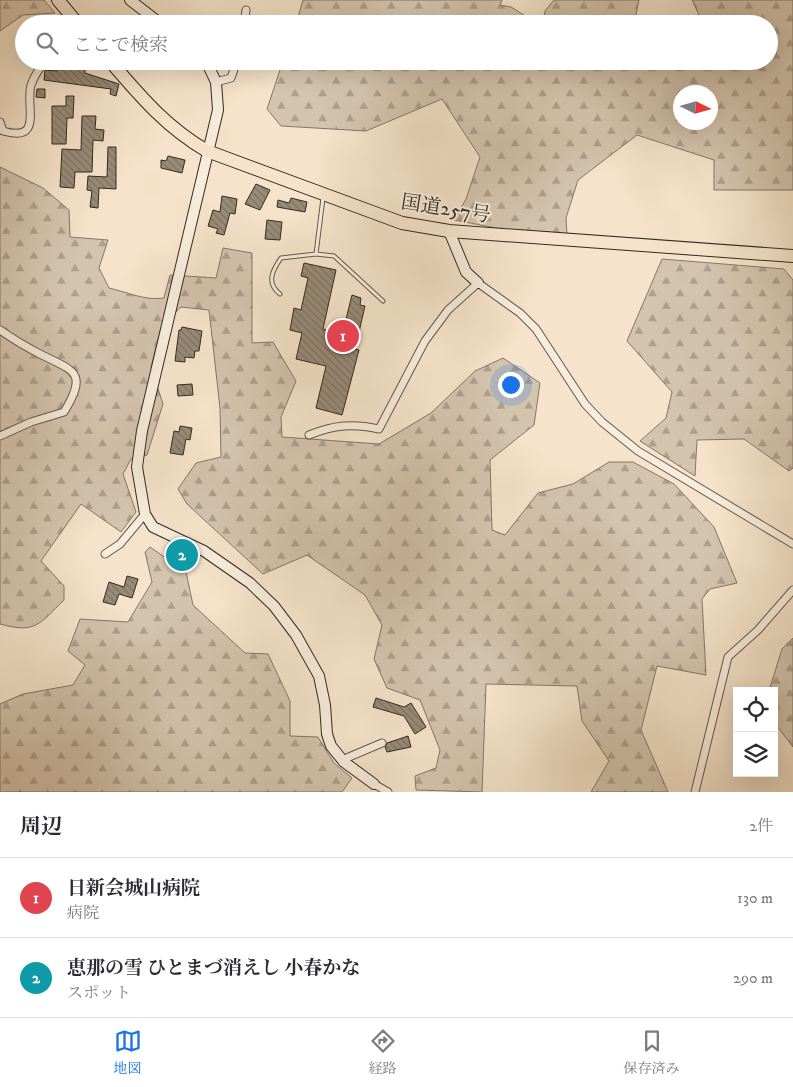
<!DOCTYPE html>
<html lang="ja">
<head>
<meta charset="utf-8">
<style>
	:root { --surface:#fff; --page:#f7f7f7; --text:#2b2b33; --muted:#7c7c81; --line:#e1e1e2; --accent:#1a73e8 }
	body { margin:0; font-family:"IM FELL DW Pica","Noto Serif JP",serif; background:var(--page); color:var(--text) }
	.controls { position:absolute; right:15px; bottom:15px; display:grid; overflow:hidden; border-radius:0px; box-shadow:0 5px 20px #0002 }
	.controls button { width:45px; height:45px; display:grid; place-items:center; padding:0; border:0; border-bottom:1px solid var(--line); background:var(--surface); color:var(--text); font:25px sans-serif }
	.compass { position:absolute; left:673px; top:85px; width:45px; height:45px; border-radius:50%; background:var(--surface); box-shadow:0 5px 20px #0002; rotate:95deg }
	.you { position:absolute; left:510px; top:384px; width:18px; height:18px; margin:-12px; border:4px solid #fff; border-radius:50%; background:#1a73e8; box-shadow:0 0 0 8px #1a73e833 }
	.badge { display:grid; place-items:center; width:32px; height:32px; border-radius:50%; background:var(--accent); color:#fff; font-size:16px; font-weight:700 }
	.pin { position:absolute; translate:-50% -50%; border:2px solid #fff; box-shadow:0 1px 5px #0006 }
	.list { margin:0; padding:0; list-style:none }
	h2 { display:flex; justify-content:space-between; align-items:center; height:65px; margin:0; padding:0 20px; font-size:21px }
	h2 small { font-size:16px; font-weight:400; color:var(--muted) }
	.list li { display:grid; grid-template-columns:32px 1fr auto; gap:15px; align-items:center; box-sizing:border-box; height:80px; padding:0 20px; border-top:1px solid var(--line) }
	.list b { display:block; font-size:19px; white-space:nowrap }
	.list p { margin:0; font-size:16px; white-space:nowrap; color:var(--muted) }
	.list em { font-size:16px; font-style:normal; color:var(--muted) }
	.icon { flex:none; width:28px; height:28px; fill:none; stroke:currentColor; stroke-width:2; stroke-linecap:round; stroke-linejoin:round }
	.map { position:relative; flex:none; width:793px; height:792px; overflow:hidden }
	.search { position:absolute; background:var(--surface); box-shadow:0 5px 20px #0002; left:15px; right:15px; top:15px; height:55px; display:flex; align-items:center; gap:12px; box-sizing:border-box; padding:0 18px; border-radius:28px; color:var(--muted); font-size:19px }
	.sheet { height:225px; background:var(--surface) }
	nav { display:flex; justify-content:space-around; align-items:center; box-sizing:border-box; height:70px; border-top:1px solid var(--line); background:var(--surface); font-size:14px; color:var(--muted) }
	nav a { display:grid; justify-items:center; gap:2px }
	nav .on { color:var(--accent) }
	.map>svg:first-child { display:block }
	.forest { fill:url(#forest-firs); stroke:#847766; fill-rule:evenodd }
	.building { fill:url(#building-back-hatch); stroke:#342a1e }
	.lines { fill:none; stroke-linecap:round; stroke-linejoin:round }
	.lane-casing { stroke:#645849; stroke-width:5 }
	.street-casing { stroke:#645849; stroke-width:9 }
	.secondary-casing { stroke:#342a1e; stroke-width:12 }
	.highway-casing { stroke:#342a1e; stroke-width:14 }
	.lane { stroke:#f8eddd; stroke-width:3 }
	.street { stroke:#f8eddd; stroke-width:7 }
	.secondary { stroke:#f8eddd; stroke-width:10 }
	.highway { stroke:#f5e4cb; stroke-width:12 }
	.labels { text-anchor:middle; stroke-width:4; stroke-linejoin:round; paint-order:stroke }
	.street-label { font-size:20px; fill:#342a1e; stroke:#f8eddd }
</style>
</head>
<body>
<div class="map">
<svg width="793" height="792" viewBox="0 0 793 792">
	<defs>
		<pattern id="forest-firs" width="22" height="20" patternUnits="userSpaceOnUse" patternTransform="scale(1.25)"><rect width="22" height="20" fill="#d4c4ae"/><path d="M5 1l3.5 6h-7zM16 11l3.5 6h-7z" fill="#ad9f8d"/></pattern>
		<pattern id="building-back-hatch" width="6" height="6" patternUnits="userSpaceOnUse" patternTransform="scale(1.25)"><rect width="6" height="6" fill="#988b78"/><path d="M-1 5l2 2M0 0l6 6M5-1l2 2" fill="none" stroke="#7d7262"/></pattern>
	</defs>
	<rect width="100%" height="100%" fill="#f5e4cb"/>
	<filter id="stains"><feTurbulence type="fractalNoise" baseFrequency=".004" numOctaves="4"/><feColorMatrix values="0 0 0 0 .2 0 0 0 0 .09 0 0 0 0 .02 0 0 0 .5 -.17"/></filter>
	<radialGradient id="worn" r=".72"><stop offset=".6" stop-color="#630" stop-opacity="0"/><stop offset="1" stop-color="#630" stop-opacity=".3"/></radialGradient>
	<!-- forest -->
	<path class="forest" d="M0,0h44l11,13 -32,2 -23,16z
		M303,0h199l-2,5 11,2 16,10 -1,7h-230z
		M554,0h85l-5,24h-91l2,-13z
		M692,0h101v190h-79v-30l-77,-25 -59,45 -12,38 1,16 -60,-4 -53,-10 12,-21 14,-42 -38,-58 -76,32 -85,-5 -14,-17 16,-48h486v-37h-75l7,-5zM680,92h30v30h-30z
		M0,167l43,21 26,22 1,27 38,3 -9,28 10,20c18,4 36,13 55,10l6,-23 46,3 7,-30 29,5v90l21,-1 23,39 -15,36 1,20 97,7 52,-31 44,-42 28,-13 37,25 -6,42 -44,35 2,70 13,5 33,-42 35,-9 36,-22h24l41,22 40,43 23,56 -27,6 -8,10 4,76 -49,-9 -16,64 27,62h-77l18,-31 -27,-40 -5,-35 -91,-2 -4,108 -66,-2 -1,-14 21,-8 4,-18 -20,-50 -33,-12 -13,-29 8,-34 -17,-30 -58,-40 -44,19 -76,-70 -9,-15 18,-26 25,-6 -1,-49 -11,-98 -28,-3 -20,20 -10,40 12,37 -16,51 -16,4 -8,15 13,38 -15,20 -40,-28 -40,57 23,25v14c-25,24 -28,34 -64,24z
		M662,259l122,10 9,11v188l-4,3 -45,-32 -47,1 -2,36 -55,-35 26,-23 6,-26 -45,-51z
		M150,547l36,25 7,33 52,48 23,1 22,47v35l28,1 16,26 18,15 -10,14h-342v-88l23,-10 50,-9 12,-20 -17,-14 12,-32 48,3 24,-40 -7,-30z
		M793,638v109l-19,-25v-31h-5l13,-42z"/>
	<!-- building -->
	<path class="building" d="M58,65l27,4v4l34,11 -3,12 -6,-2 1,-5 -67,-9 1,-10 12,1z
		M37,89h8v9l-9,-1z
		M66,96h8l-1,22h-6l-1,26h-14v-38h14z
		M82,116h14l-1,13 9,1 -1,11 -10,-1 -1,32h-17l-1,16 -14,-1 2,-38 19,1z
		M108,147h8v42l-17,-1 -1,20 -8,-1 2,-16 -5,-1 1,-14 19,1z
		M168,156l17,4 -3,13 -21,-5v-8l5,1z
		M256,184l14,6 -10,20 -15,-6z
		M222,196l15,3 -2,15 -5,-1 -6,22 -8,-2 2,-4 -10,-3 5,-16 7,2z
		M291,198l16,4 -2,10 -28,-5 1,-7 11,3z
		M267,220l15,2 -2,18 -15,-1z
		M304,263l32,7 -13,59 16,5 1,-4 3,1 9,-36 9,3 -1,7 5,1 -10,43 4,1 -17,65 -26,-7 10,-42 -30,-7 6,-26 -12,-3 4,-22 7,2 7,-32 -7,-2z
		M182,327l20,4 -3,20h-4l-1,7 -9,-1v5l-10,-1 4,-31h2z
		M192,384l1,11 -15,1 -1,-11z
		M180,426l12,2 -2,12 -4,-1 -3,16 -13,-2 4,-22 5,1z
		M127,576l11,3 -6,19 -13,-4 -4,11 -12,-3 6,-20 15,5z
		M376,698l28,9 7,-4 15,24 -11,7 -11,-18 -31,-9z
		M408,736l3,11 -24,5 -2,-5 2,-4z"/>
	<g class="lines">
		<!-- lane casing -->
		<g class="lane-casing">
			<path id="lane" d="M323,198l-7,56 18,2 49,45
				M280,294c-14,-11 -8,-23 1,-36l35,-4"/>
		</g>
		<!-- street casing -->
		<g class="street-casing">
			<path id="street" d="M244,24l2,-14
				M216,82l15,-4 6,-17
				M0,122l3,9c41,12 22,-25 28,-46 3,-8 9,-18 15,-24
				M0,330c13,9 26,17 40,24 33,17 49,17 24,58l-33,10 -31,14
				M309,435c25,-10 44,-12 70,-6l46,-88 23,-31 30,-27 42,30 16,16 49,75 17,18 36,29 155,93
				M105,554l15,-10 25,-30
				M342,760l40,-17
				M374,784l14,8
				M695,792l33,-135 30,-27 35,-40"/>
		</g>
		<!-- secondary casing -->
		<g class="secondary-casing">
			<path id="secondary" d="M130,0l31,24
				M206,61l10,21 2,28 -76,321 -5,36 8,47 8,13 51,24 46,32 24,23 22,29 23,41 6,29 2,29 4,12 13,16 30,22
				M449,231l17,41 12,11"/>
		</g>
		<!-- highway casing -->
		<g class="highway-casing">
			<path id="highway" d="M58,0l20,24
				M110,61c31,36 56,66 97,90l195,72 47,8 344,25"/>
		</g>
		<!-- lane -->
		<use href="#lane" class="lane"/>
		<!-- street -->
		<use href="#street" class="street"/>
		<!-- secondary -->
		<use href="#secondary" class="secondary"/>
		<!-- highway -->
		<use href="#highway" class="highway"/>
	</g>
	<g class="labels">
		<!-- street labels -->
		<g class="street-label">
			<text transform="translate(446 208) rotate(9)" y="7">国道257号</text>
		</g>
	</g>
	<rect width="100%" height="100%" filter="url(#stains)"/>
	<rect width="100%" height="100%" fill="url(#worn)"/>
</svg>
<div class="controls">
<button><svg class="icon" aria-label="locate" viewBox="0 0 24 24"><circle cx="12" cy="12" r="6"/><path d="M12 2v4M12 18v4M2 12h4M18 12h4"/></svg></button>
<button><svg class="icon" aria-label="layers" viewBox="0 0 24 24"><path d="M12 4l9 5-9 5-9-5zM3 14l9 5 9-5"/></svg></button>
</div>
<svg class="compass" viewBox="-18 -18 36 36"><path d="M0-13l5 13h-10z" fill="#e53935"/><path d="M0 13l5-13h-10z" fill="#7c7c81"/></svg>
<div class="you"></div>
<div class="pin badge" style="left:343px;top:336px;background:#e0444e">1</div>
<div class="pin badge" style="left:182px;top:555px;background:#0f9aa8">2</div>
<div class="search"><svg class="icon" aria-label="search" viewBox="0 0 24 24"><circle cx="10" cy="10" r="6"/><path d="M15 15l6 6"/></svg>ここで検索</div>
</div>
<section class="sheet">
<h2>周辺<small>2件</small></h2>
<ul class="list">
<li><span class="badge" style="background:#e0444e">1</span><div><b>日新会城山病院</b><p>病院</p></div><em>130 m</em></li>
<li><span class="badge" style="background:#0f9aa8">2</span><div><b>恵那の雪 ひとまづ消えし 小春かな</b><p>スポット</p></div><em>290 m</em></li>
</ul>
</section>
<nav>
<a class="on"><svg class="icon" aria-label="map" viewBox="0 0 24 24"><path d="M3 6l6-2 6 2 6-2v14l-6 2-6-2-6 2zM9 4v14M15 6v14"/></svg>地図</a>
<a><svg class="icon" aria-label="directions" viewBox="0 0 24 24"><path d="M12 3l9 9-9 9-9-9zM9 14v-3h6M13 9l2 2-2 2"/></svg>経路</a>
<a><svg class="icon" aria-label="saved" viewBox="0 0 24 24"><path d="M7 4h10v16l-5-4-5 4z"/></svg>保存済み</a>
</nav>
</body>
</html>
